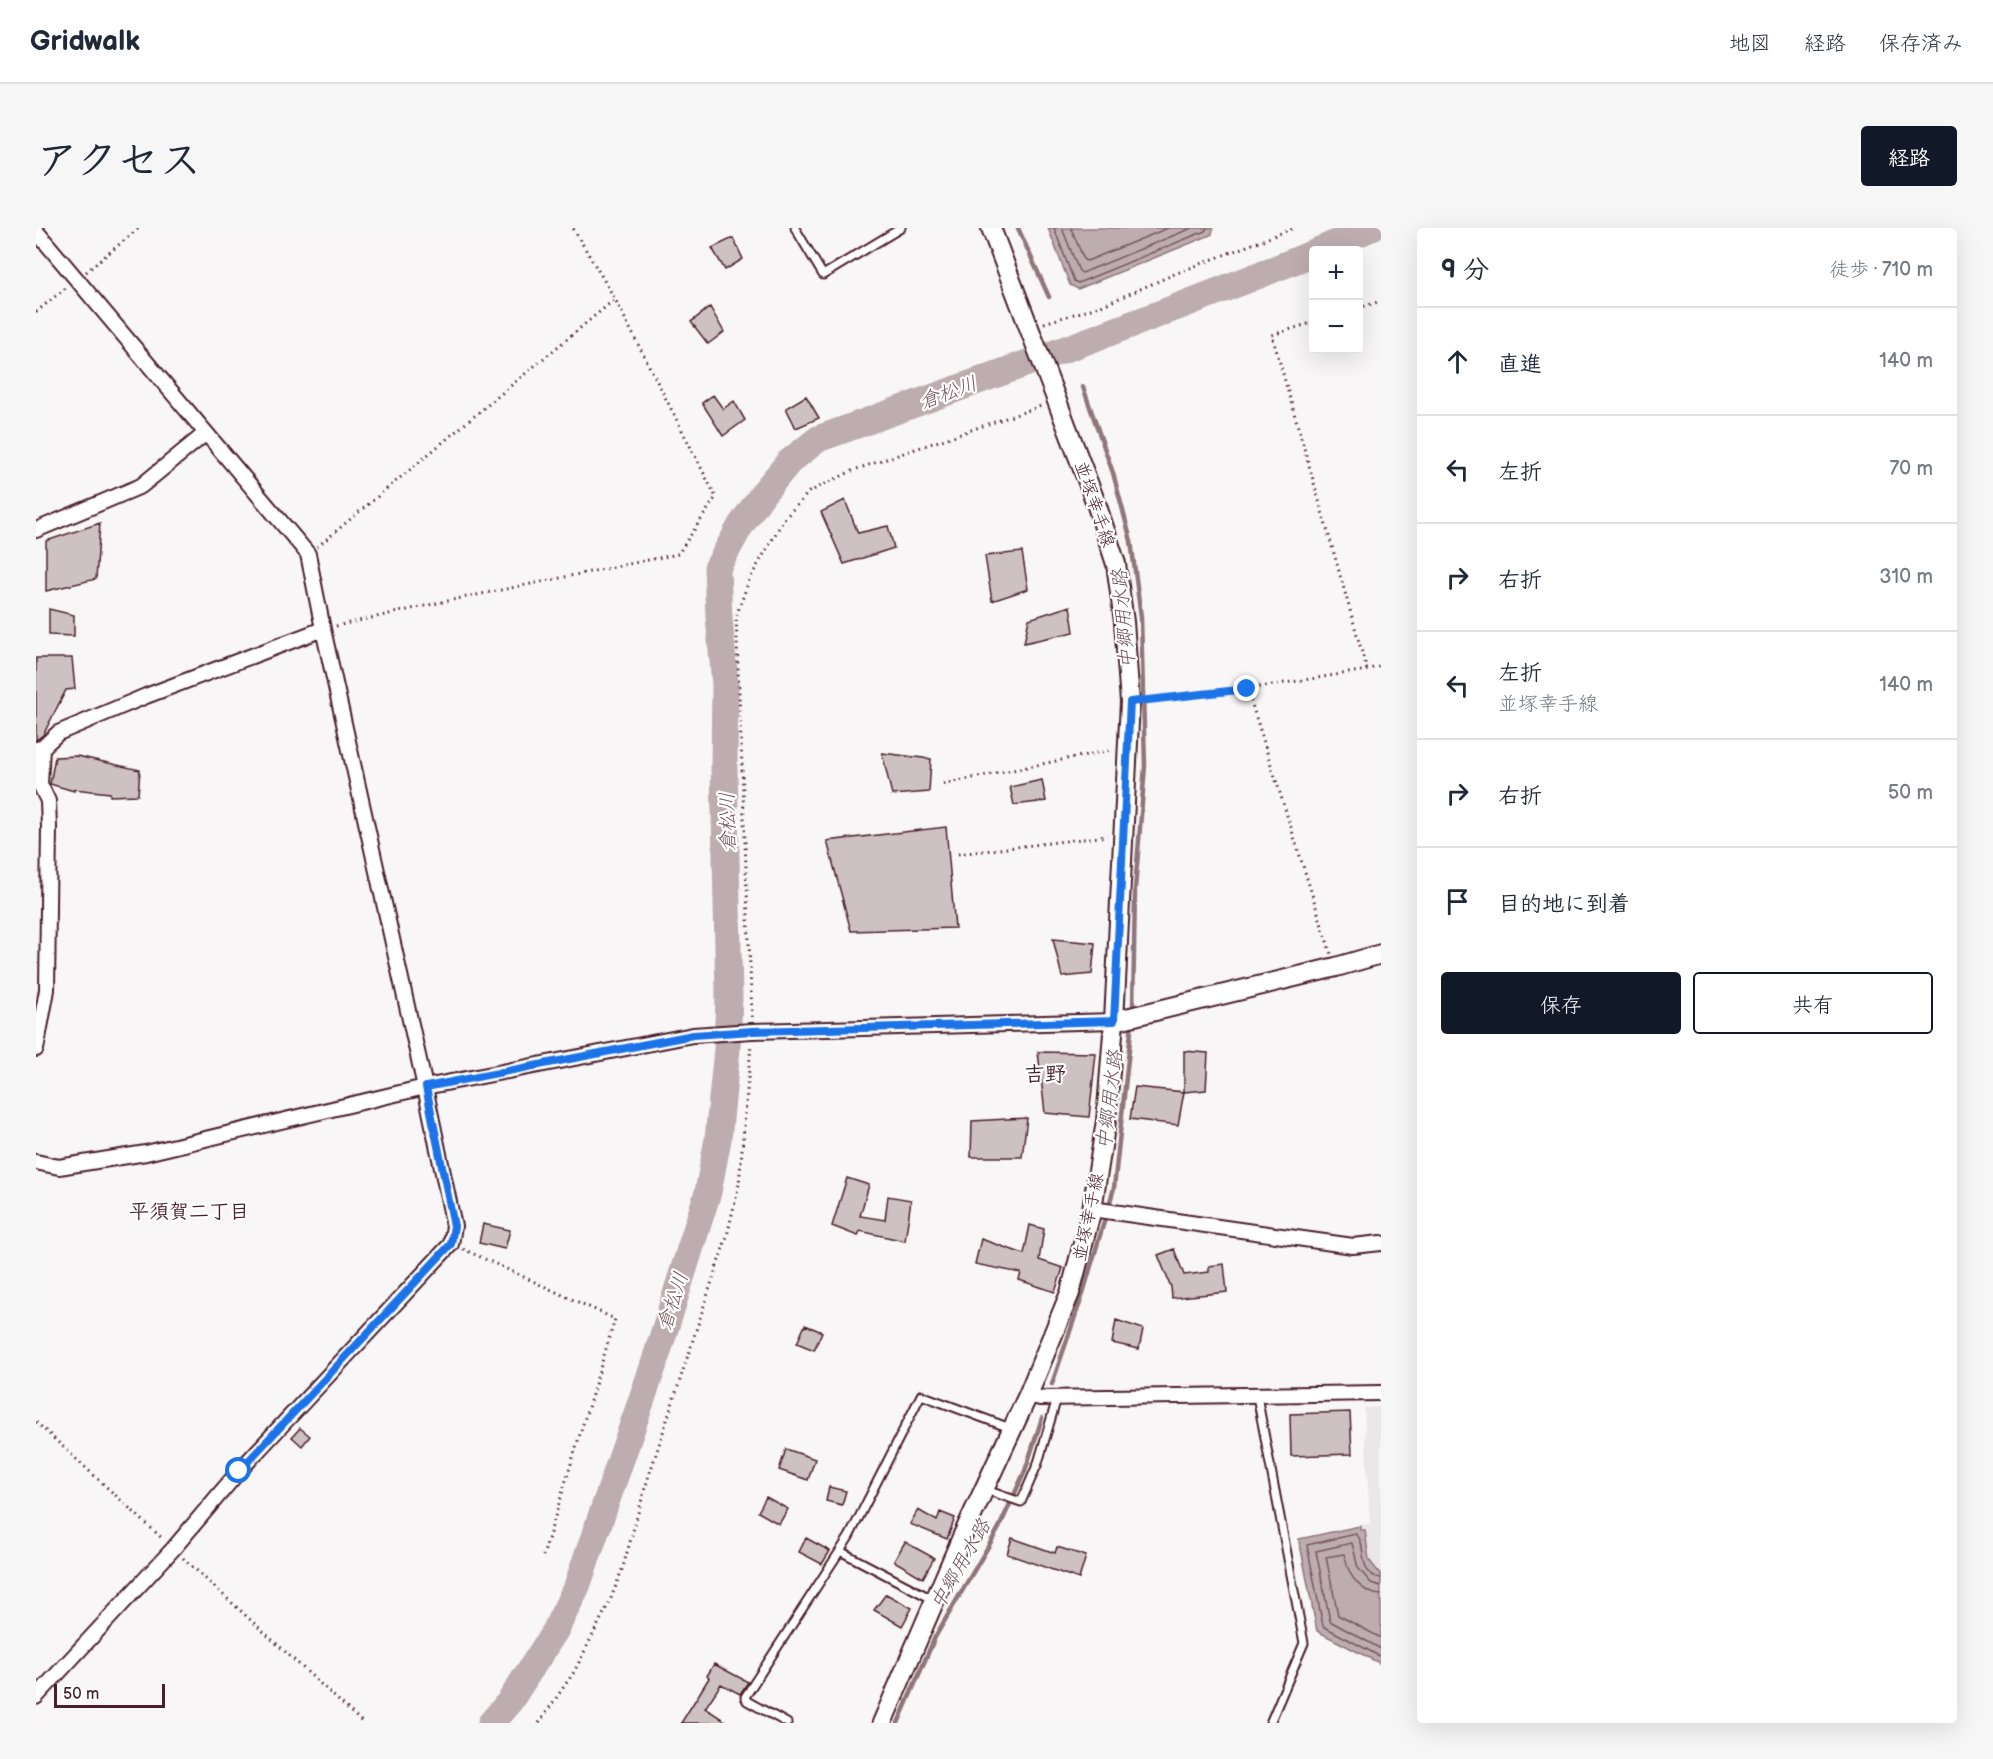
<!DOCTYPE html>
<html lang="ja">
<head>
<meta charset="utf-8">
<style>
	:root { --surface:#fff; --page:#f6f6f7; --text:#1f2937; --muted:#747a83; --line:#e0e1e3; --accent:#111827 }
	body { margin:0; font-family:"Balsamiq Sans","Klee One",sans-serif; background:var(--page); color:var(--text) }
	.controls { position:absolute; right:18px; top:18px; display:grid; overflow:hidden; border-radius:6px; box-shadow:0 6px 24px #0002 }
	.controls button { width:54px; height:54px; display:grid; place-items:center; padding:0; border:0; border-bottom:2px solid var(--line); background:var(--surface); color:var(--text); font:30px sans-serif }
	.scale { position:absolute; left:18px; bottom:15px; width:111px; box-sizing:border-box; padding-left:6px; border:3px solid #4a1f2b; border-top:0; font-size:16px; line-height:21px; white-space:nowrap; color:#4a1f2b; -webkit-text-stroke:4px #fff; paint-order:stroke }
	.stop { position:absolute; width:18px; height:18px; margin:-14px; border:4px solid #1a73e8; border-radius:50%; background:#fff }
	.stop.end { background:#1a73e8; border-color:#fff; box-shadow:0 2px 6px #0008 }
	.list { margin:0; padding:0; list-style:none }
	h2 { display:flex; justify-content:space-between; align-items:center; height:78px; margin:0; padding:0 24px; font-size:26px }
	h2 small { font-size:20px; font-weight:400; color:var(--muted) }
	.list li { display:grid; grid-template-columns:39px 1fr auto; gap:18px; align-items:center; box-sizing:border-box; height:108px; padding:0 24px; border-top:2px solid var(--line) }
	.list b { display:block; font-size:22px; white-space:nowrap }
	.list p { margin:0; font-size:20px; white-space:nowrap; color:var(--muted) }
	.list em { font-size:20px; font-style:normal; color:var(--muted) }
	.actions { display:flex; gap:12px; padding:18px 24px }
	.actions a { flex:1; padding:14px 0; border:2px solid var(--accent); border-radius:6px; text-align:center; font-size:21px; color:var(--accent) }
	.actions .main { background:var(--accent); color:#fff }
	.icon { flex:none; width:33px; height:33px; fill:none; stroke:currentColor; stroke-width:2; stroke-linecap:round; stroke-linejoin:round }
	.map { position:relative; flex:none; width:1345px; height:1495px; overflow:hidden; border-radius:6px }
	header { display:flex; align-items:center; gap:36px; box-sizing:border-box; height:84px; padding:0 30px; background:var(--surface); border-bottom:2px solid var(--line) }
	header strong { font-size:28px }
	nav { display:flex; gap:33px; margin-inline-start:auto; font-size:21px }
	.intro { display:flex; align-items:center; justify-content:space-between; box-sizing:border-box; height:144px; padding:0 36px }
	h1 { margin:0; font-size:42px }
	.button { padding:15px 27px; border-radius:6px; background:var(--accent); color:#fff; font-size:21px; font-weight:700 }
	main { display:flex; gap:36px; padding:0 36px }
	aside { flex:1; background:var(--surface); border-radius:6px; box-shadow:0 6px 24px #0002 }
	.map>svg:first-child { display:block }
	.built { fill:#ebe6e8 }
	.water { fill:#bdadb0; stroke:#8f747b; stroke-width:1.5 }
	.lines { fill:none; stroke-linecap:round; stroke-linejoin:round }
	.shore { stroke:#785860; stroke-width:1.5 }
	.stream { stroke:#8f747b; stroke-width:4.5 }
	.river { stroke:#bdadb0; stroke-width:27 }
	.building { fill:#cdc1c4; stroke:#4a1f2b; stroke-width:1.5 }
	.lane-casing { stroke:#4a1f2b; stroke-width:11 }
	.street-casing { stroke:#4a1f2b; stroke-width:18 }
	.secondary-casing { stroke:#4a1f2b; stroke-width:22 }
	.path { stroke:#4a1f2b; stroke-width:3; stroke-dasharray:1.5 4.5; stroke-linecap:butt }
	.lane { stroke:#fff; stroke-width:7 }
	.street { stroke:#fff; stroke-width:14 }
	.secondary { stroke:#fff; stroke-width:18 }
	.route { stroke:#1a73e8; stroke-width:8 }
	.labels { text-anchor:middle; stroke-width:4.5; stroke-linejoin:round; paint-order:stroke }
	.street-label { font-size:18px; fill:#4a1f2b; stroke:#fff }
	.water-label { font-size:20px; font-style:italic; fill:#72515a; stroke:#fff }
	.neighbourhood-label { font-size:20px; font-weight:bold; fill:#4a1f2b; stroke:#fff }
	.quarter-label { font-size:21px; font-weight:bold; fill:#4a1f2b; stroke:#fff }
</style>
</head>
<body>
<header>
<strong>Gridwalk</strong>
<nav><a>地図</a><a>経路</a><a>保存済み</a></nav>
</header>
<div class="intro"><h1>アクセス</h1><a class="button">経路</a></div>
<main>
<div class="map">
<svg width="1345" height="1495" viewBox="0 0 1345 1495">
	<rect width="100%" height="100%" fill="#f8f6f7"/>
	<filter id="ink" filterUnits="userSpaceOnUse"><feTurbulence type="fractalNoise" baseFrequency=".0167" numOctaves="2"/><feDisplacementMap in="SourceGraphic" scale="12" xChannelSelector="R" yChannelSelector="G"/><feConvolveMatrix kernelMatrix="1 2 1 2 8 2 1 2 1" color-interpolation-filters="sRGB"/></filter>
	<g filter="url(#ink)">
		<!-- built -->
		<path class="built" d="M1345,1179v168l-12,-15 -4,-29 -5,-1v-4l10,-3 -6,-115z"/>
		<!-- water -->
		<path class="water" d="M1012,0h165l-1,6 -4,2 -130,53 -8,-4z
			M1324,1298v4h5l4,30 12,15v89l-64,-33 -18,-92z"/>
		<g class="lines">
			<!-- shore -->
			<path class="shore" d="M1018,0l20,53 4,2 127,-52 2,-3
				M1026,0l17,43 3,2 110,-45
				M1035,0l13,32 3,1 81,-33
				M1345,1350c-25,-3 -13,-34 -25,-44l-49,11 16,81 58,31
				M1345,1358l-10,-3 -13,-15 -6,-25 -36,8 14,70 51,28
				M1345,1367c-15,-1 -28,-13 -33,-27 -2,-5 -2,-10 -4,-14l-18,3 12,58 43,23"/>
			<!-- stream -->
			<path class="stream" d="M982,0l31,69
				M1047,159l30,86 18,68 10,76 4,149 -10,123 -2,122
				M1016,1156l31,-91 31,-105 18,-166
				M862,1495l37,-86 64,-109 26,-57 17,-53"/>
			<!-- river -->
			<path class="river" d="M1284,22l51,-22
				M455,1495l19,-22 45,-70 22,-45 76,-219 55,-175 10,-53 9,-90 2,-52 -5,-231 1,-82 -6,-67 -2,-49 24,-43 23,-33 25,-30 29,-23c166,-60 332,-119 496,-186"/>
		</g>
		<!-- building -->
		<path class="building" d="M697,10l10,21 -18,11 -13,-22z
			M674,79l14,25 -16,12 -17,-22z
			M677,167l10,14 11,-8 11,19 -22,16 -21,-33z
			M770,168l13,22 -23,10 -10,-20z
			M809,272l13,33 30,-7 6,22 -50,16 -23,-52z
			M64,295l-4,56 -50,12v-50z
			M986,324l6,37 -36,12 -7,-45z
			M1034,378l4,26 -50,11 5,-24z
			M13,381l25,6v21l-25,-1z
			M0,430h36l3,31 -9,1 -23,45 -7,5z
			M846,525l49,6 -2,33 -37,3z
			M41,528l63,14 -2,25 -28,1v-3l-36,-4v2l-24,-7 5,-27z
			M1006,552l4,21 -32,4 -4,-18z
			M910,599l9,101 -104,3 -24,-90z
			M1017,711l42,4 -3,31 -30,3z
			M1148,823l24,2 -2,37 -22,2z
			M1002,824l58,1 -7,64 -44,-4z
			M1099,859l49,5 -6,33 -48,-6z
			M991,890l-5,39h-51l1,-36z
			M811,950l22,7 -9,31 25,4 3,-24 23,4 -6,41 -45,-10 -2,5 -26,-10z
			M447,996l27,6 -5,19 -26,-6z
			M994,997l14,4 -5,31 24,8 -8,24 -36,-12 2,-7 -46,-9 6,-25 43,15z
			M1138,1021l10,26 25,-3v-6l15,-2 3,28 -55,6 -1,-11 -13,-32z
			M1080,1092l27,9 -4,20 -27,-6z
			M769,1097l17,7 -8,18 -17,-7z
			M1314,1184l2,42 -61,2 -1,-42z
			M264,1200l10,8 -8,10 -10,-9z
			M750,1221l29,10 -7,21 -29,-10z
			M793,1259l17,4 -4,14 -16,-4z
			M730,1269l22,12 -9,15 -21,-12z
			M882,1282l19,11 3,-9 15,6 -8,21 -37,-15z
			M770,1310l24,13 -8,13 -23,-12z
			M976,1310l43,15 2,-6 29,9 -7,23 -72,-25z
			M869,1314l29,16 -11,20 -29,-17z
			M850,1366l26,14 -10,18 -28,-16z
			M678,1436l34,18 -8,12 -19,-10 -16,24 23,15h-47l28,-45 -2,-2z"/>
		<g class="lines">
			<!-- lane casing -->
			<g class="lane-casing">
				<path id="lane" d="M759,0l28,47 78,-47
					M1221,1168l47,247 -34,80
					M950,1262l35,12 17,-39 19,-65
					M804,1323l94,49
					M751,1495l-40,-22 -2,-4 104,-160 72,-142 89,33"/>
			</g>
			<!-- street casing -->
			<g class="street-casing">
				<path id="street" d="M0,3l272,323 15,75 102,458 29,139 -3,18 -212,227 -66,78 -137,148
					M0,302l105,-44 65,-53
					M0,521l6,-1 16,-15 88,-37 177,-67
					M0,821l11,-59 2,-163 -1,-26 -8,-17 2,-36
					M0,934l23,5 87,-14 279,-66 268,-52 59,-4 362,-10
					M1056,981l261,37 28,-3
					M992,1167l12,3 341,-5"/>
			</g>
			<!-- secondary casing -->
			<g class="secondary-casing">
				<path id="secondary" d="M1078,793l222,-54 45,-13
					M846,1495l80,-186 66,-142 42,-102 22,-84 14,-88 8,-100 16,-319 -6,-80 -8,-58 -19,-58 -106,-278"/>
			</g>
			<!-- path -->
			<path class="path" d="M50,44l53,-44
				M1322,80l23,-7
				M0,84l31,-25
				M1278,94l-42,13 95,335
				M1008,95l57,-17 76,-33 117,-45
				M281,319l298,-248 -42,-71
				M300,398l111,-25 231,-47 38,-57 -101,-198
				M1211,461l84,265
				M1110,472l101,-11 120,-19 14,-5
				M907,556l168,-34
				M922,626l149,-18
				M716,789l-16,-400 13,-37 35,-61 25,-27 45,-22 187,-64
				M427,1021l152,70 -72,237
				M0,1194l127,117
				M147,1330l180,165
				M503,1495l35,-51 36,-71 13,-34 22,-79 69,-213 13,-39 12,-52 12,-139"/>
			<!-- lane -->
			<use href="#lane" class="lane"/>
			<!-- street -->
			<use href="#street" class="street"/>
			<!-- secondary -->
			<use href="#secondary" class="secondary"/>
		</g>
	</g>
	<g class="lines" filter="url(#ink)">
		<!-- route -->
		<path class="route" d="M203,1243l212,-227 3,-18 -28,-139 267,-52 59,-4 362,-10 16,-319 117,-13"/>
	</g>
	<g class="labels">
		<!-- street labels -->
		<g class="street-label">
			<text transform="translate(1059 276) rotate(71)" y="6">並塚幸手線</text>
			<text transform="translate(1052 989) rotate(-78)" y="6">並塚幸手線</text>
		</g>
		<!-- water labels -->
		<g class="water-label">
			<text transform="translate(912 164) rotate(-20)" y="7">倉松川</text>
			<text transform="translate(1087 391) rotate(-95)" y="7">中郷用水路</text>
			<text transform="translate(691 594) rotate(-91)" y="7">倉松川</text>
			<text transform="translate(1073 872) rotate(-83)" y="7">中郷用水路</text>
			<text transform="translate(636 1073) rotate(-72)" y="7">倉松川</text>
			<text transform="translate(924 1336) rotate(-60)" y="7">中郷用水路</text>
		</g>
		<!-- neighbourhood labels -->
		<g class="neighbourhood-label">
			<text x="153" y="990">平須賀二丁目</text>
		</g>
		<!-- quarter labels -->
		<g class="quarter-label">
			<text x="1009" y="853">吉野</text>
		</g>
	</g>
</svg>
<div class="controls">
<button>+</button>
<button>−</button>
</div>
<div class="scale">50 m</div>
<div class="stop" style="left:203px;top:1243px"></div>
<div class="stop end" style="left:1211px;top:461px"></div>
</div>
<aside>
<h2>9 分<small>徒歩 · 710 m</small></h2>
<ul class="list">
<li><svg class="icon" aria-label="ahead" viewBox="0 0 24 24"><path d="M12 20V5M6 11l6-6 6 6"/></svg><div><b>直進</b></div><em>140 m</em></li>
<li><svg class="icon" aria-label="left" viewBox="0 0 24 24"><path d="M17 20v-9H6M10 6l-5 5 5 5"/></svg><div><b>左折</b></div><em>70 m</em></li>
<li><svg class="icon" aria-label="right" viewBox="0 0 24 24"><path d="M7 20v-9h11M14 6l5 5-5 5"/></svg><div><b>右折</b></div><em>310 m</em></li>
<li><svg class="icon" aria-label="left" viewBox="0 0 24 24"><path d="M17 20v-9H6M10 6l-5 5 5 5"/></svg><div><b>左折</b><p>並塚幸手線</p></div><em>140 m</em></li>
<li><svg class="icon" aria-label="right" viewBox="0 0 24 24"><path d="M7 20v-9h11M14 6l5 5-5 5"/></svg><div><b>右折</b></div><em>50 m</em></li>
<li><svg class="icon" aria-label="arrive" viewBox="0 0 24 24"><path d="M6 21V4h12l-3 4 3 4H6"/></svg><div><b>目的地に到着</b></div></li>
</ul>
<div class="actions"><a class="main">保存</a><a>共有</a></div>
</aside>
</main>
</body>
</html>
